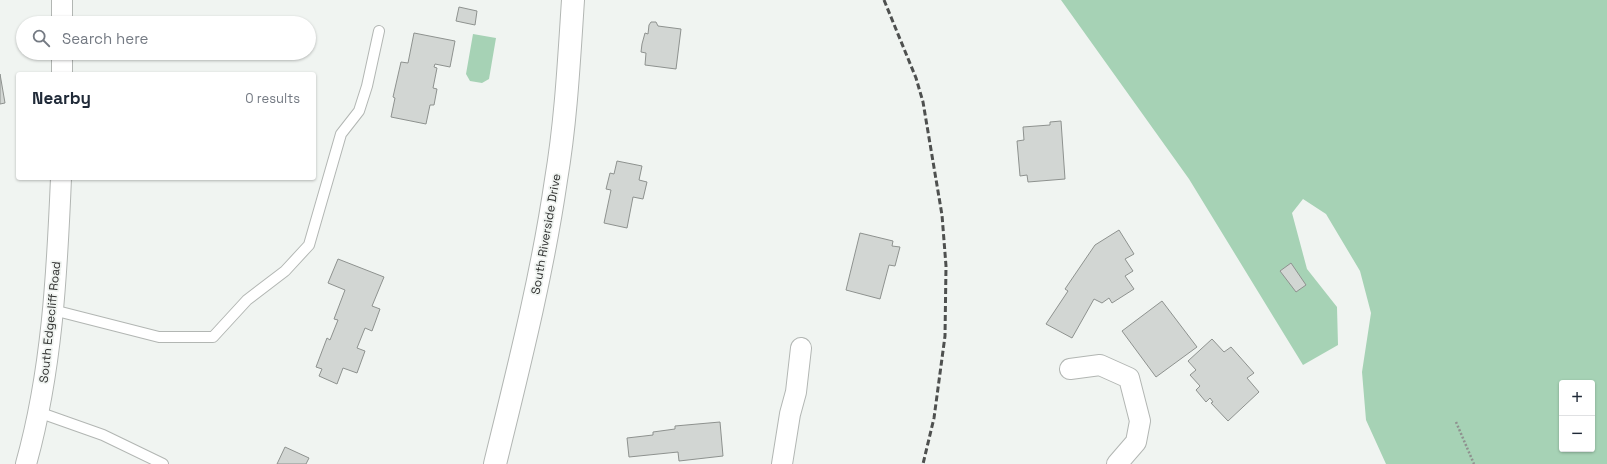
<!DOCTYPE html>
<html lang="en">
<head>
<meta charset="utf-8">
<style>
	:root { --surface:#fff; --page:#f6f6f7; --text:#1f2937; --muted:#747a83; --line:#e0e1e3 }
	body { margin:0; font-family:"Space Grotesk",sans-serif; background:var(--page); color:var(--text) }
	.controls { position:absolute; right:12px; bottom:12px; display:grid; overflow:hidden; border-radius:4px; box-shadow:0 1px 3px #0004 }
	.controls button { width:36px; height:36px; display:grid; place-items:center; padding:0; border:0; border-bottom:1px solid var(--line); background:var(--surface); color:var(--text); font:20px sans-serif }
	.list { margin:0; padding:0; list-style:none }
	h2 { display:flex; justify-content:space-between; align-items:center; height:52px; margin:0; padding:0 16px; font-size:17px }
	h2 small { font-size:13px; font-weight:400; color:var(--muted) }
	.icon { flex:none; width:22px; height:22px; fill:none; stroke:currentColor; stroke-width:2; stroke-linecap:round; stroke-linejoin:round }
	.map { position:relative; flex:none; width:1607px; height:464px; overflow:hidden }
	.search { position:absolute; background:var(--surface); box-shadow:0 1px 3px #0004; left:16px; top:16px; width:300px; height:44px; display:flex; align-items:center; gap:10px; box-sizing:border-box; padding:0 14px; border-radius:22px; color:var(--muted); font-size:15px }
	.panel { position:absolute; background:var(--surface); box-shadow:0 1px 3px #0004; left:16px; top:72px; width:300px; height:108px; border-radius:4px }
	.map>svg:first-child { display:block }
	.water { fill:#a6d2b5; fill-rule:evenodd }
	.building { fill:#d2d6d3; stroke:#8e928f }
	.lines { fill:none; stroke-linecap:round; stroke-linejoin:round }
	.lane-casing { stroke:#b2b6b3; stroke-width:12 }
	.street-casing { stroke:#b2b6b3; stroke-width:22 }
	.primary-casing { stroke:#b2b6b3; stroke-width:24 }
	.path { stroke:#8f918f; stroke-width:2.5; stroke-dasharray:2 2; stroke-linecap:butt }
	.lane { stroke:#fff; stroke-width:10 }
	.street { stroke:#fff; stroke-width:20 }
	.primary { stroke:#fff; stroke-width:22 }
	.rail { stroke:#4e504f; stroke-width:3; stroke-dasharray:6 3; stroke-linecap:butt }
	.labels { text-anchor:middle; stroke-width:3.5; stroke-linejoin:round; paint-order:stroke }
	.street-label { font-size:12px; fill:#2e2f2e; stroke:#f0f4f1 }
</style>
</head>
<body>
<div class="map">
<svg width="1607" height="464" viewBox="0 0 1607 464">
	<rect width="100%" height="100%" fill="#f0f4f1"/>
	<!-- water -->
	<path class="water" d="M1061,0h546v464h-221l-20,-44 -4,-48 9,-59 -11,-42 -34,-57 -23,-15 -11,14 15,56 30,38 1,38 -35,20 -114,-186zM1562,383h30v66h-30z
		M473,34l23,4 -7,41 -7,4 -12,-2 -4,-7z"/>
	<!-- building -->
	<path class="building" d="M459,7l18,4 -2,14 -19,-4z
		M651,22h5l2,4 23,3 -5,40 -31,-4 1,-12 -5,-1 1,-8 3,-11 3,1 1,-9z
		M414,33l41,8 -5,26 -15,-3 -1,3 3,1 -4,20 4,1 -3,16h-4l-4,19 -35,-7 4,-19 -2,-1 8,-35 7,1z
		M0,74l5,29 -5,1z
		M1061,121l4,58 -37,3 -1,-7 -7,1 -3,-35 7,-1 -1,-13 27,-2v-3z
		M617,161l25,5 -3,14 8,2 -4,17 -10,-2 -6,31 -23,-5 7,-33 -5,-1 4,-16 4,1z
		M1119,230l15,24 -9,5 8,12 -8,5 9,13 -22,14 -3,-5 -7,5 -8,-4 -22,39 -26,-14 22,-33 -3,-2 30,-44z
		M860,233l33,8 -1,5 8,1 -5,19 -6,-1 -9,34 -34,-9z
		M338,259l46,18 -12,29 8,3 -8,22 -7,-3 -8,20 8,3 -8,22 -14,-5 -6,16 -18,-8 3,-7 -6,-2 11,-29 3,2 8,-20 -4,-1 11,-29 -17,-7z
		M1291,263l15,22 -10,7 -16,-21z
		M1162,301l35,46 -41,30 -34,-46z
		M1212,339l12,13 7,-5 23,26 -7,5 12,14 -31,29 -17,-18 2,-1 -3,-4 -4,4 -10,-12 4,-4 -10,-11 6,-5 -8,-9z
		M720,422l3,34 -44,5 -1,-9 -49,5 -2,-19 26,-3v-3l22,-3v-3z
		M285,447l24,11 -3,6h-29z"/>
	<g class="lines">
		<!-- lane casing -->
		<g class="lane-casing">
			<path id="lane" d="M53,310l106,27h54l34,-37 38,-29 24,-26 32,-111 18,-23 8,-25 12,-55
				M38,412l65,23 60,29"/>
		</g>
		<!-- street casing -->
		<g class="street-casing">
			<path id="street" d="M62,0v23
				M62,53v21
				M1070,369l30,-4 29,13 11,43 -4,21 -19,22
				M26,464c26,-93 31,-190 35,-286
				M782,464l8,-50 6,-22 5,-44"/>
		</g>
		<!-- primary casing -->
		<g class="primary-casing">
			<path id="primary" d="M495,464c23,-94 47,-188 61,-284 10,-59 13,-120 17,-180"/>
		</g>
		<!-- path -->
		<path class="path" d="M1456,422l18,42"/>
		<!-- lane -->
		<use href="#lane" class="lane"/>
		<!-- street -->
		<use href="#street" class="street"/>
		<!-- primary -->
		<use href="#primary" class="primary"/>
		<!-- rail -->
		<path class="rail" d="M884,0l32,78 7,24 19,113 4,51 -1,70 -11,82 -11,46"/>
	</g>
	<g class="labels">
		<!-- street labels -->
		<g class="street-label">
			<text transform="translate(546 234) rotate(-80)" y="4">South Riverside Drive</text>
			<text transform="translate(50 322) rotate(-84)" y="4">South Edgecliff Road</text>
		</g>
	</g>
</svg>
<div class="controls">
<button>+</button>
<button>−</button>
</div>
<div class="search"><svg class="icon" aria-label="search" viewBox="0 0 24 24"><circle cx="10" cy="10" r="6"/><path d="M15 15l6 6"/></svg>Search here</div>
<section class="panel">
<h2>Nearby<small>0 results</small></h2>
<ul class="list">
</ul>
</section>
</div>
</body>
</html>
